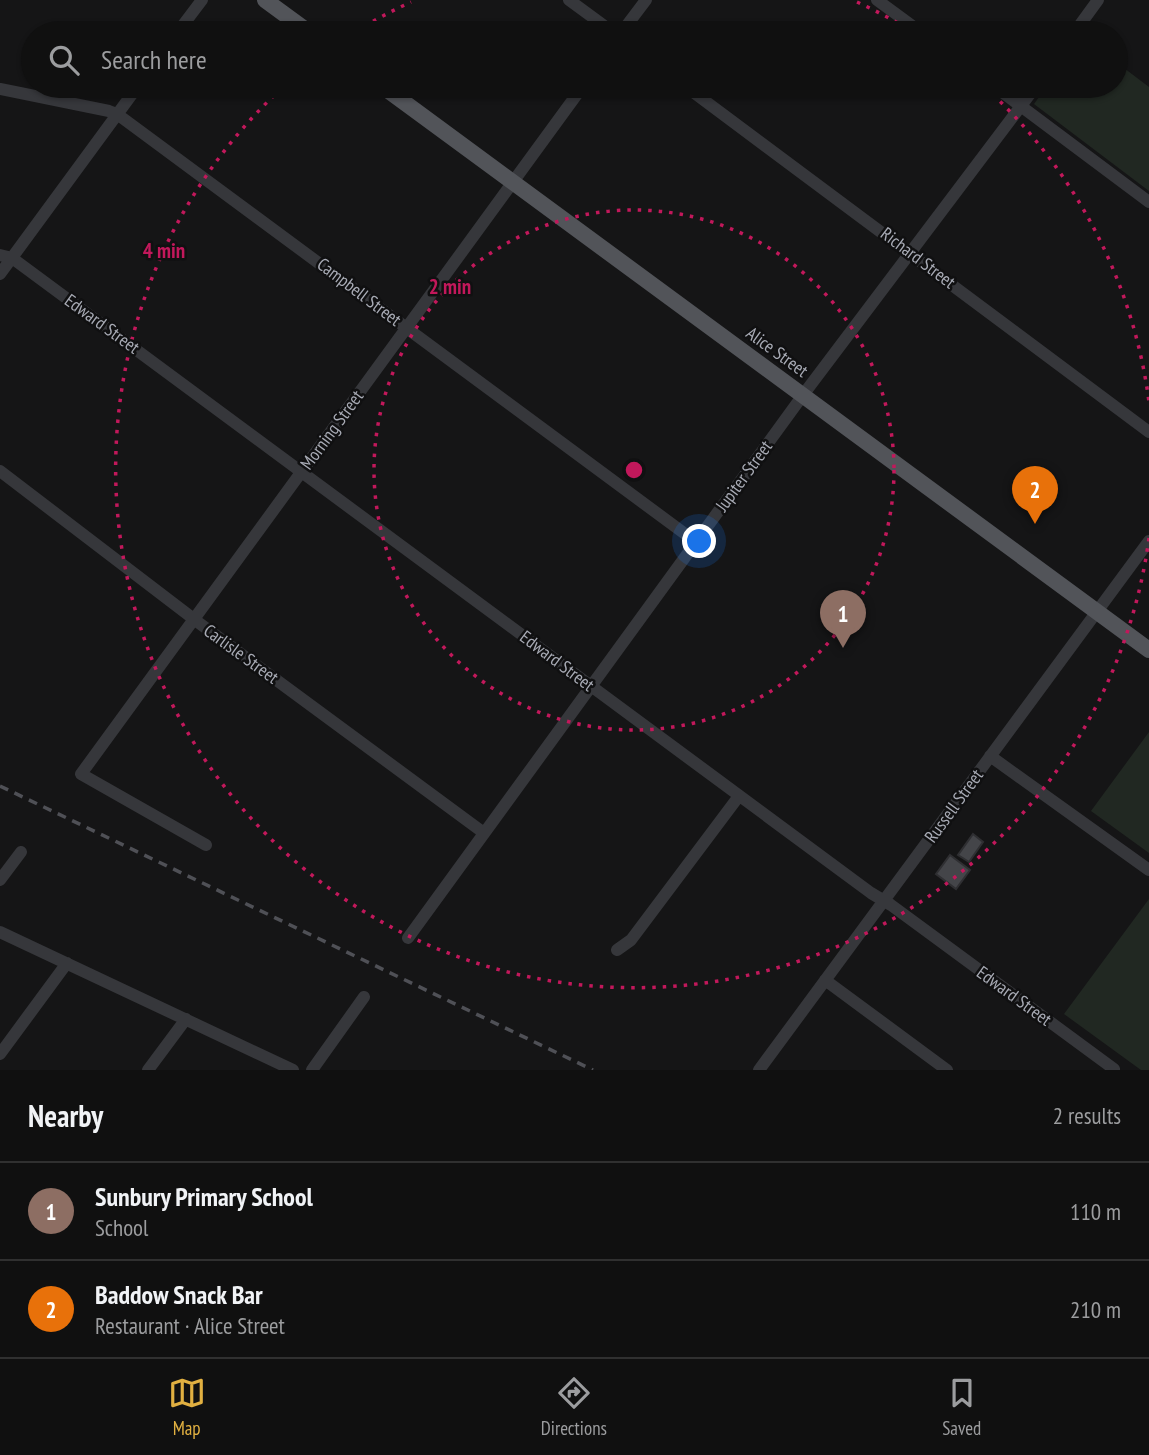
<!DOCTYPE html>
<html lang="en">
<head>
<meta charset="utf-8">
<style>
	:root { --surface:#101010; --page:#1e1e1e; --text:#f1f3f6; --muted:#9c9d9f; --line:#303030; --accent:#e1b041 }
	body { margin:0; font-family:"PT Sans Narrow",sans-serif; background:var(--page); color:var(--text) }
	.you { position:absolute; left:700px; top:542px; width:24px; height:24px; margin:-18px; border:5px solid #fff; border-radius:50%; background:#1a73e8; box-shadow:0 0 0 10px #1a73e833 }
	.badge { display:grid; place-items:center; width:46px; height:46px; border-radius:50%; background:var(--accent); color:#fff; font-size:23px; font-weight:700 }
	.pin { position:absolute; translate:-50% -58px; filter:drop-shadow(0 2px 4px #0008) }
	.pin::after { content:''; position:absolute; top:37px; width:24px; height:21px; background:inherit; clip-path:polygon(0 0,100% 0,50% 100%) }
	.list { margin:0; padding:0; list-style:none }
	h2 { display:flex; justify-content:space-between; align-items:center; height:91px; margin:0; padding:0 28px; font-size:30px }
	h2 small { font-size:23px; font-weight:400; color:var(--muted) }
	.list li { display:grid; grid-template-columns:46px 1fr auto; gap:21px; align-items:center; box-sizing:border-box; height:98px; padding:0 28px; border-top:2px solid var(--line) }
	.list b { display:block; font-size:26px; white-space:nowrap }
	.list p { margin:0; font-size:23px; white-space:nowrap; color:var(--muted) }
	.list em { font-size:23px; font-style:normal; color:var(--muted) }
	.icon { flex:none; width:38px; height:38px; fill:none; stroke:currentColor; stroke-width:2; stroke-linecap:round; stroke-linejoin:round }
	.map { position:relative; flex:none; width:1149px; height:1070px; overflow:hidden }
	.search { position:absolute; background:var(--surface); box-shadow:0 2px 5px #0004; left:21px; right:21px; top:21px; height:77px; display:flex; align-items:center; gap:18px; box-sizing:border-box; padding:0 24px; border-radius:38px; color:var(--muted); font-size:26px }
	.sheet { height:287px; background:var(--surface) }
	nav { display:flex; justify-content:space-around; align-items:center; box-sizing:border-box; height:98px; border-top:2px solid var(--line); background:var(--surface); font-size:19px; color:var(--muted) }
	nav a { display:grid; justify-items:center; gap:4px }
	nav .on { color:var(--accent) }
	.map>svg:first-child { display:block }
	.green { fill:#212822 }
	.building { fill:#444549; stroke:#2f2f32; stroke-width:2 }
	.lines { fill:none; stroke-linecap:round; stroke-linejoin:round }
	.minor { stroke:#36373b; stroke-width:12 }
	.major { stroke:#525459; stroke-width:16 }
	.rail { stroke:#4f5056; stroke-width:3.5; stroke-dasharray:9 7; stroke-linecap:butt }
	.ring { fill:none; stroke:#c2185b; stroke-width:3.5; stroke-dasharray:3.5 7 }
	.labels { text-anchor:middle; stroke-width:5; stroke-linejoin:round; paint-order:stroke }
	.street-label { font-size:18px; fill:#a8abb5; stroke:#101011 }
	.centre { fill:#c2185b; stroke:#101011; stroke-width:3.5 }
	.ring-label { font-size:21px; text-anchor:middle; font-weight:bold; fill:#c2185b; stroke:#101011; stroke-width:5; stroke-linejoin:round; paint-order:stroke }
</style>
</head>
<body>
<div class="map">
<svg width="1149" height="1070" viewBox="0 0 1149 1070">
	<rect width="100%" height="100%" fill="#151516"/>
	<!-- green -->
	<path class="green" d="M1116,62l33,25v104l-115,-87 13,-18h69z
		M1149,732v121l-58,-42z
		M1149,899v171h-8l-77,-56z"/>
	<!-- building -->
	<path class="building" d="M973,834l10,8 -14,20 -11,-7z
		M950,855l20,15 -14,19 -20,-15z"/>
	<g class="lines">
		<!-- minor -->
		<path class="minor" d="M569,0l45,33
			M877,0l45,33
			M177,33l25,-33
			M621,33l25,-33
			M1074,33l24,-33
			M685,86l464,346
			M994,86l155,116
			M0,89l109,22 8,3 579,428
			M0,255l12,3 859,635 20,12 223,164
			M0,274l138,-188
			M0,471l199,152 285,210
			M990,756l159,114
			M206,845l-125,-71 502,-688
			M0,880l21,-28
			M0,932l293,138
			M408,938l395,-543 233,-309
			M617,950l14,-10 108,-144
			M825,980l122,90
			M0,1054l67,-91
			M148,1070l38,-51
			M312,1070l52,-73
			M759,1070l390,-529"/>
		<!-- major -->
		<path class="major" d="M265,0l45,33
			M382,86l767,564"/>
		<!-- rail -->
		<path class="rail" d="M0,786l593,284"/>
	</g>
	<!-- distance rings -->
	<g class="ring">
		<circle cx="634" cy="470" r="260"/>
		<path d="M1149 538A519 519 0 1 1 283 87M355 32A519 519 0 0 1 411 2M857 2A519 519 0 0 1 913 32M985 87A519 519 0 0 1 1149 402"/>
	</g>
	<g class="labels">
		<!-- street labels -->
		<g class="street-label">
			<text transform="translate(918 258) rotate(37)" y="6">Richard Street</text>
			<text transform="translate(359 292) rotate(37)" y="6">Campbell Street</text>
			<text transform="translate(102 324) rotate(36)" y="6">Edward Street</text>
			<text transform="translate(777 352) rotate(36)" y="6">Alice Street</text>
			<text transform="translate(332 430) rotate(-54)" y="6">Morning Street</text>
			<text transform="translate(744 476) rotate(-54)" y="6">Jupiter Street</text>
			<text transform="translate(241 654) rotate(36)" y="6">Carlisle Street</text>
			<text transform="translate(557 661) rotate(37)" y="6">Edward Street</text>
			<text transform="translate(954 806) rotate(-54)" y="6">Russell Street</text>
			<text transform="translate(1014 996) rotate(36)" y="6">Edward Street</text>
		</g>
	</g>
	<circle cx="634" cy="470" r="10" class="centre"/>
	<g class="ring-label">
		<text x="164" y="258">4 min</text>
		<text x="450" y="294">2 min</text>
	</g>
</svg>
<div class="you"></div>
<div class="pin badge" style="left:843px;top:648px;background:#8d6e63">1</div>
<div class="pin badge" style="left:1035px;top:524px;background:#e8710a">2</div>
<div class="search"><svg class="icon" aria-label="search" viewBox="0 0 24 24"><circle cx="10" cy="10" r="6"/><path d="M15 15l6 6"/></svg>Search here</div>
</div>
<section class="sheet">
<h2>Nearby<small>2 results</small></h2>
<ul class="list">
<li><span class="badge" style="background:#8d6e63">1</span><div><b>Sunbury Primary School</b><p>School</p></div><em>110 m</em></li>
<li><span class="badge" style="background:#e8710a">2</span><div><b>Baddow Snack Bar</b><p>Restaurant · Alice Street</p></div><em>210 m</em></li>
</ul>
</section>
<nav>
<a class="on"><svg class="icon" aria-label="map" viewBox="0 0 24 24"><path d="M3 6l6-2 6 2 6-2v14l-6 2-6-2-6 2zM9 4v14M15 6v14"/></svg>Map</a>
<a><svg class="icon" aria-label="directions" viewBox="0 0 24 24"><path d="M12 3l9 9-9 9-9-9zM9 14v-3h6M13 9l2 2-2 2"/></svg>Directions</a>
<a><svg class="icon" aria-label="saved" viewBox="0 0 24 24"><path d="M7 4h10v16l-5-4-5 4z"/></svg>Saved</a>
</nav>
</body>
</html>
